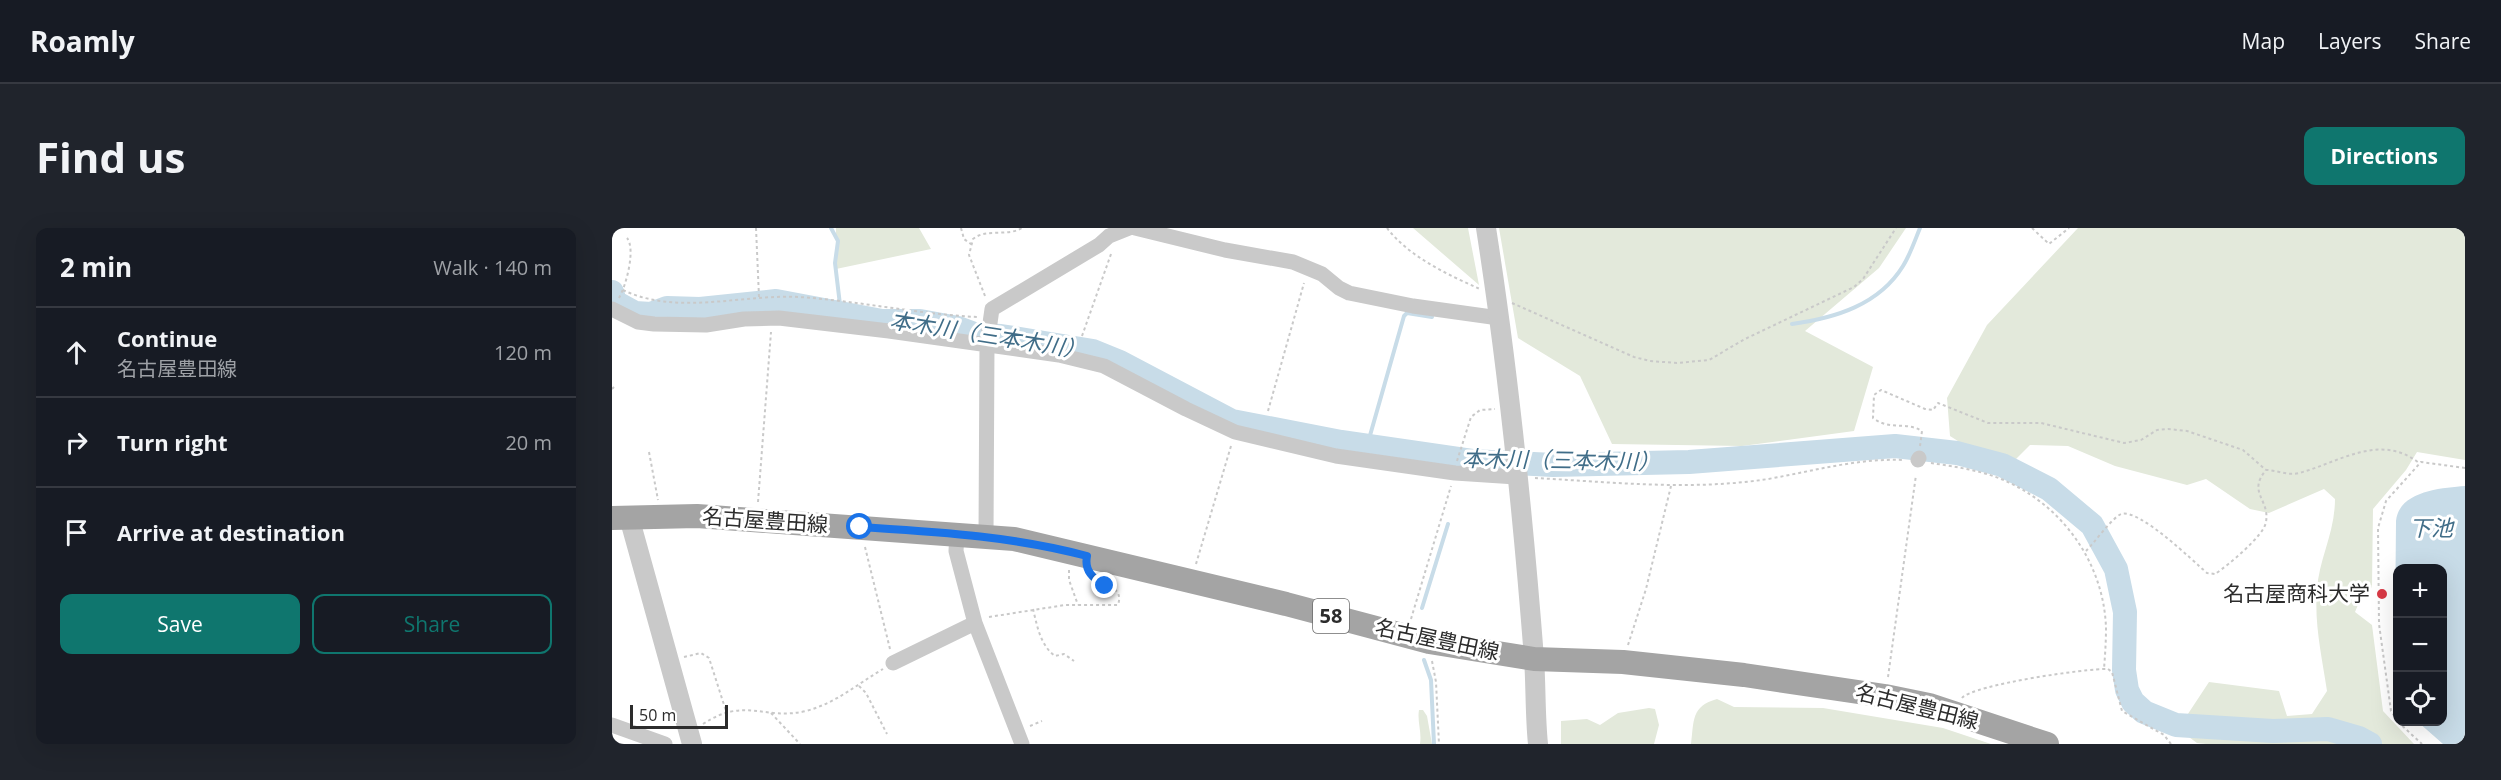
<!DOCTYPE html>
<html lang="en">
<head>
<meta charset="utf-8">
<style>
	:root { --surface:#171b24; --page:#20242c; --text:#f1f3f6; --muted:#9ea1a6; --line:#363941; --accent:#0f766e }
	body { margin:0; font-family:"Open Sans","Noto Sans JP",sans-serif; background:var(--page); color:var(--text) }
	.controls { position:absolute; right:18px; bottom:18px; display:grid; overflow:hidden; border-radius:12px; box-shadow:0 6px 24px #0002 }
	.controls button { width:54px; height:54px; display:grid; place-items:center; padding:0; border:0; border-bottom:2px solid var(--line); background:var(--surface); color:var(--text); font:30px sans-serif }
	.scale { position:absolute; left:18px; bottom:15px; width:98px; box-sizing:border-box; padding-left:6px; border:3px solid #2c2c2c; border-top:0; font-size:16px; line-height:21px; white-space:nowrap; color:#2c2c2c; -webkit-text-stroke:4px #fff; paint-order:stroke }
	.stop { position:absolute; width:18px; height:18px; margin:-14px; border:4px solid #1a73e8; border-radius:50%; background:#fff }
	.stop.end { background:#1a73e8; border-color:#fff; box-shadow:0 2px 6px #0008 }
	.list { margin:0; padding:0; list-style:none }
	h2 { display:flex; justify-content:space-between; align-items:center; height:78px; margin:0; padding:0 24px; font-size:26px }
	h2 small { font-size:20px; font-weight:400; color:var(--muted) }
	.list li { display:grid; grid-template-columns:39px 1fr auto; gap:18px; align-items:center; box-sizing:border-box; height:90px; padding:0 24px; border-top:2px solid var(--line) }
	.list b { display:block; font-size:22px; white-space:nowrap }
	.list p { margin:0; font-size:20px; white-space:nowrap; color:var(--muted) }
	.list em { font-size:20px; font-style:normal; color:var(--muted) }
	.actions { display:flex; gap:12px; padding:18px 24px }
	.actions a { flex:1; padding:14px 0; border:2px solid var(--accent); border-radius:12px; text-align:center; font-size:21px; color:var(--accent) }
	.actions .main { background:var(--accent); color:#fff }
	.icon { flex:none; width:33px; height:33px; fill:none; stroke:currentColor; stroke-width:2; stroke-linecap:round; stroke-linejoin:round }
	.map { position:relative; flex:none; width:1853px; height:516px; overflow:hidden; border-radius:12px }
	header { display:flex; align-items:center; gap:36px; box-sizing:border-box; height:84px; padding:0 30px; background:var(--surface); border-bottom:2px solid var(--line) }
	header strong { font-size:28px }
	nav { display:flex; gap:33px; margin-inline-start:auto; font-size:21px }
	.intro { display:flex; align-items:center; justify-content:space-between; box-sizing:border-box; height:144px; padding:0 36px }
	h1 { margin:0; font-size:42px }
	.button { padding:15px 27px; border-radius:12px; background:var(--accent); color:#fff; font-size:21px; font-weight:700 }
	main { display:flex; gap:36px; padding:0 36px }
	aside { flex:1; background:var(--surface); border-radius:12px; box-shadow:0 6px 24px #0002 }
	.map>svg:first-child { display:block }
	.green { fill:#e3e9db }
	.water { fill:#c8dce8 }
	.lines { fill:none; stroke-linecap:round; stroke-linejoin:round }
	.stream { stroke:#c8dce8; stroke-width:4 }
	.river { stroke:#c8dce8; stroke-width:24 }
	.path { stroke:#c9c9c9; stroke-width:2; stroke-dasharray:3 3; stroke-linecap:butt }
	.minor { stroke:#c9c9c9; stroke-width:15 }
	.tertiary { stroke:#c9c9c9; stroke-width:20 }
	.primary { stroke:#a4a4a4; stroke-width:24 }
	.route { stroke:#1a73e8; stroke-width:8 }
	.poi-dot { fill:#d93946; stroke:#fff; stroke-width:2 }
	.labels { text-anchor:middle; stroke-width:6; stroke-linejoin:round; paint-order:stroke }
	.shield { fill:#fff; stroke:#6b6b6b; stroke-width:1.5 }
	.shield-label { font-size:20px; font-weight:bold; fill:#2c2c2c }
	.street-label { font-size:21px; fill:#2c2c2c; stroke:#fff }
	.poi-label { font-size:21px; fill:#2c2c2c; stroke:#fff; text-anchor:end }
	.water-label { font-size:22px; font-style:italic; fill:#406d88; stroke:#fff }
</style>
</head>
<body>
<header>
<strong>Roamly</strong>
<nav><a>Map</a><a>Layers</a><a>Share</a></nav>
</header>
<div class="intro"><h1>Find us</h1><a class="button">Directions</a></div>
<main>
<aside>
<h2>2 min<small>Walk · 140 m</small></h2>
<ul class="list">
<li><svg class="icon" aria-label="ahead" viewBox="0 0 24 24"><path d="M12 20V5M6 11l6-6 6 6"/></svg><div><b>Continue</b><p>名古屋豊田線</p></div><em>120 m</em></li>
<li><svg class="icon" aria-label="right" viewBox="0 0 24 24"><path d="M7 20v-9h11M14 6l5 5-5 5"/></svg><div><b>Turn right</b></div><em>20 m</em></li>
<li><svg class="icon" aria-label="arrive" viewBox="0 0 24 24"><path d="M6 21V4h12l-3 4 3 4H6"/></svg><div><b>Arrive at destination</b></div></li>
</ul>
<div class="actions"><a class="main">Save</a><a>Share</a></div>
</aside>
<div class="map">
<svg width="1853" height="516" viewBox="0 0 1853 516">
	<rect width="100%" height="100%" fill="#fff"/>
	<!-- green -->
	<path class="green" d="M224,0h83l12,21 -95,20z
		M801,0h55l11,57z
		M887,0h407l-27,40 -74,63 68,36 -19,64 -112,15 -130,-2 -32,-68 -62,-38z
		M1466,0h387v232l-48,-8 -11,18 -33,39 -1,78 -12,13 -5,12 17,13 11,86 31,33h-208l-9,-1 -19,-14 31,-47 70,9 8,25 25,-2 15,-23c-5,-34 -13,-67 -10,-101 2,-32 18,-57 18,-91l-11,-10 -55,24 -19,-4 -44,-30 -19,6 -72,-19 -47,-20 -38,-1 -18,18 -43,-15 -19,-12 -3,-38 40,-73z
		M1105,471l17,8 89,1 120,20 48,16h-300c3,-23 0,-38 26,-45z
		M1037,480l6,1 4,16 -5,19h-93v-23l26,-2 13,6 18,-12z
		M807,482h4l4,6 5,28h-12c2,-12 -3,-23 -1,-34z"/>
	<!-- water -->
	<path class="water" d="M1853,258v258h-22l-25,-22h24v-154h-44l-1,79 -2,-20 1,-106c3,-30 45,-33 69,-35z"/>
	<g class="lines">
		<!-- stream -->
		<path class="stream" d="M219,0l7,13 -3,22 6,50
			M1180,96c43,-6 87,-19 111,-58 7,-11 12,-26 17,-38
			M755,218l37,-130 3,-3 25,4
			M810,380l26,-84
			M812,432l7,20 3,64"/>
		<!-- river -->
		<path class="river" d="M0,64l3,10 20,11 16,1 16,-6 33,1 76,-8 106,20h38l38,7 19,7 24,1 92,15 27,11 112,59 109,21 131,19 81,4 136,-3 206,-16 62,7 45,12 47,24 43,36 24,44 9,43 -1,58 3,20 6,12 11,10 32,13 97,6 55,-2 31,9 11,6"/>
		<!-- path -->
		<path class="path" d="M144,0l3,69
			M349,0l3,11 7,5
			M775,0c21,28 61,47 93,61
			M1420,0l17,16 20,-16
			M11,62c54,26 119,4 176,7 60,4 118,17 178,20
			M373,68l-16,-41 4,-16c13,-11 34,-2 49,-11
			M7,70c7,-12 17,-49 8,-60
			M900,75l122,54 16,4 27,2 32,-3 36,-21 109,-52 9,-8 33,-51
			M470,108l29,-82
			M0,161l2,-2
			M656,183l36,-128
			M1308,218l2,-15c-16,-10 -32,0 -49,-13l1,-23 7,-5 44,19 8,1 5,-7 50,20h53l83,20 17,-3 16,-10 11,-1 19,2 56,19 23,20
			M37,224l9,48
			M845,233l14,-44 9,-7 15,-1
			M1319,235c26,4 55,8 79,20 56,27 94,83 96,145 0,14 -1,28 -2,41
			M923,250c76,4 157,13 233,1 46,-8 89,-21 136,-19
			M146,274l13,-170
			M253,319l25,102
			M1474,323c8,-8 26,-33 35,-37 18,-6 72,47 86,59l8,1c12,-8 49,-38 51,-52 4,-23 -19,-29 0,-52 11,0 21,6 33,3 39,-10 81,-41 120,-10
			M584,336l35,-118
			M457,342v10l9,25
			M421,381c4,16 7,36 22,47l9,-2 10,7
			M377,389l76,-12h53c6,-19 -13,-18 -25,-28
			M799,391l40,-133
			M1016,417l18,-56 25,-103
			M72,429l17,-4 8,5 17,53
			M820,433l4,21 3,62
			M1276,449l28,-202
			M247,458l7,7 21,41
			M1350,470c10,-13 126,-30 146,-29l4,3 10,39 42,24 7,9
			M159,485l29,31
			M1786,493l-7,-10 -12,-87 -1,-96 8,-27 35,-39 44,6
			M1786,494l24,22
			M91,496c42,-28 61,-3 103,-13 30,-8 50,-26 77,-42
			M418,498l12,-5"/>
		<!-- minor -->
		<path class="minor" d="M523,0l90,22 68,12 29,12 17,14 10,5 64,13 86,12
			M0,81l26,13 16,2 52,1 38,-6 35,-1 110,13 170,24 45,11 82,43 49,23 101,24 119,17 61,4
			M1306,232l1,-2
			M345,306l-1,17 19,72 47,121
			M374,308l1,-192 5,-35 107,-64 10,-9 20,-8
			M281,435l82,-40
			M0,497l53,19"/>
		<!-- tertiary -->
		<path class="tertiary" d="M874,0c22,140 37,288 48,430 2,28 1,57 4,86
			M17,289l63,227"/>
		<!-- primary -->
		<path class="primary" d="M0,290l85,-2 317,23 272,65 143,38 105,17 89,3 121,13 141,21 44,9 118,39"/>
	</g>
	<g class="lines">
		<!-- route -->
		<path class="route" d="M248,299c77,5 152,9 227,29 -3,15 6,22 18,30"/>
	</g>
	<!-- markers -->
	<circle class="poi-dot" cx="1770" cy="366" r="6"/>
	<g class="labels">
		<!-- shield labels -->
		<rect class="shield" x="701" y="371" width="36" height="34" rx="4.5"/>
		<g class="shield-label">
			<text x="719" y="395">58</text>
		</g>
		<!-- street labels -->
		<g class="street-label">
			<text transform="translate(153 293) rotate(4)" y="7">名古屋豊田線</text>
			<text transform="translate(825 412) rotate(12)" y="7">名古屋豊田線</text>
			<text transform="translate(1305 479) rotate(14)" y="7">名古屋豊田線</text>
		</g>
		<!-- poi labels -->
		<g class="poi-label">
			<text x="1758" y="373">名古屋商科大学</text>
		</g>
		<!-- water labels -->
		<g class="water-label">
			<text transform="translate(376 107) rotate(9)" y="8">本木川（三本木川）</text>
			<text transform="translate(949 232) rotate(1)" y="8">本木川（三本木川）</text>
			<text x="1819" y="308">下池</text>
		</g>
	</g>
</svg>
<div class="controls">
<button>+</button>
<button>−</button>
<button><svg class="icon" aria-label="locate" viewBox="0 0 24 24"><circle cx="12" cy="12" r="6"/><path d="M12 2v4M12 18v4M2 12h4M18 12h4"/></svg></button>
</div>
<div class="scale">50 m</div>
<div class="stop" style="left:248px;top:299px"></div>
<div class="stop end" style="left:493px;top:358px"></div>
</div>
</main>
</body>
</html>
